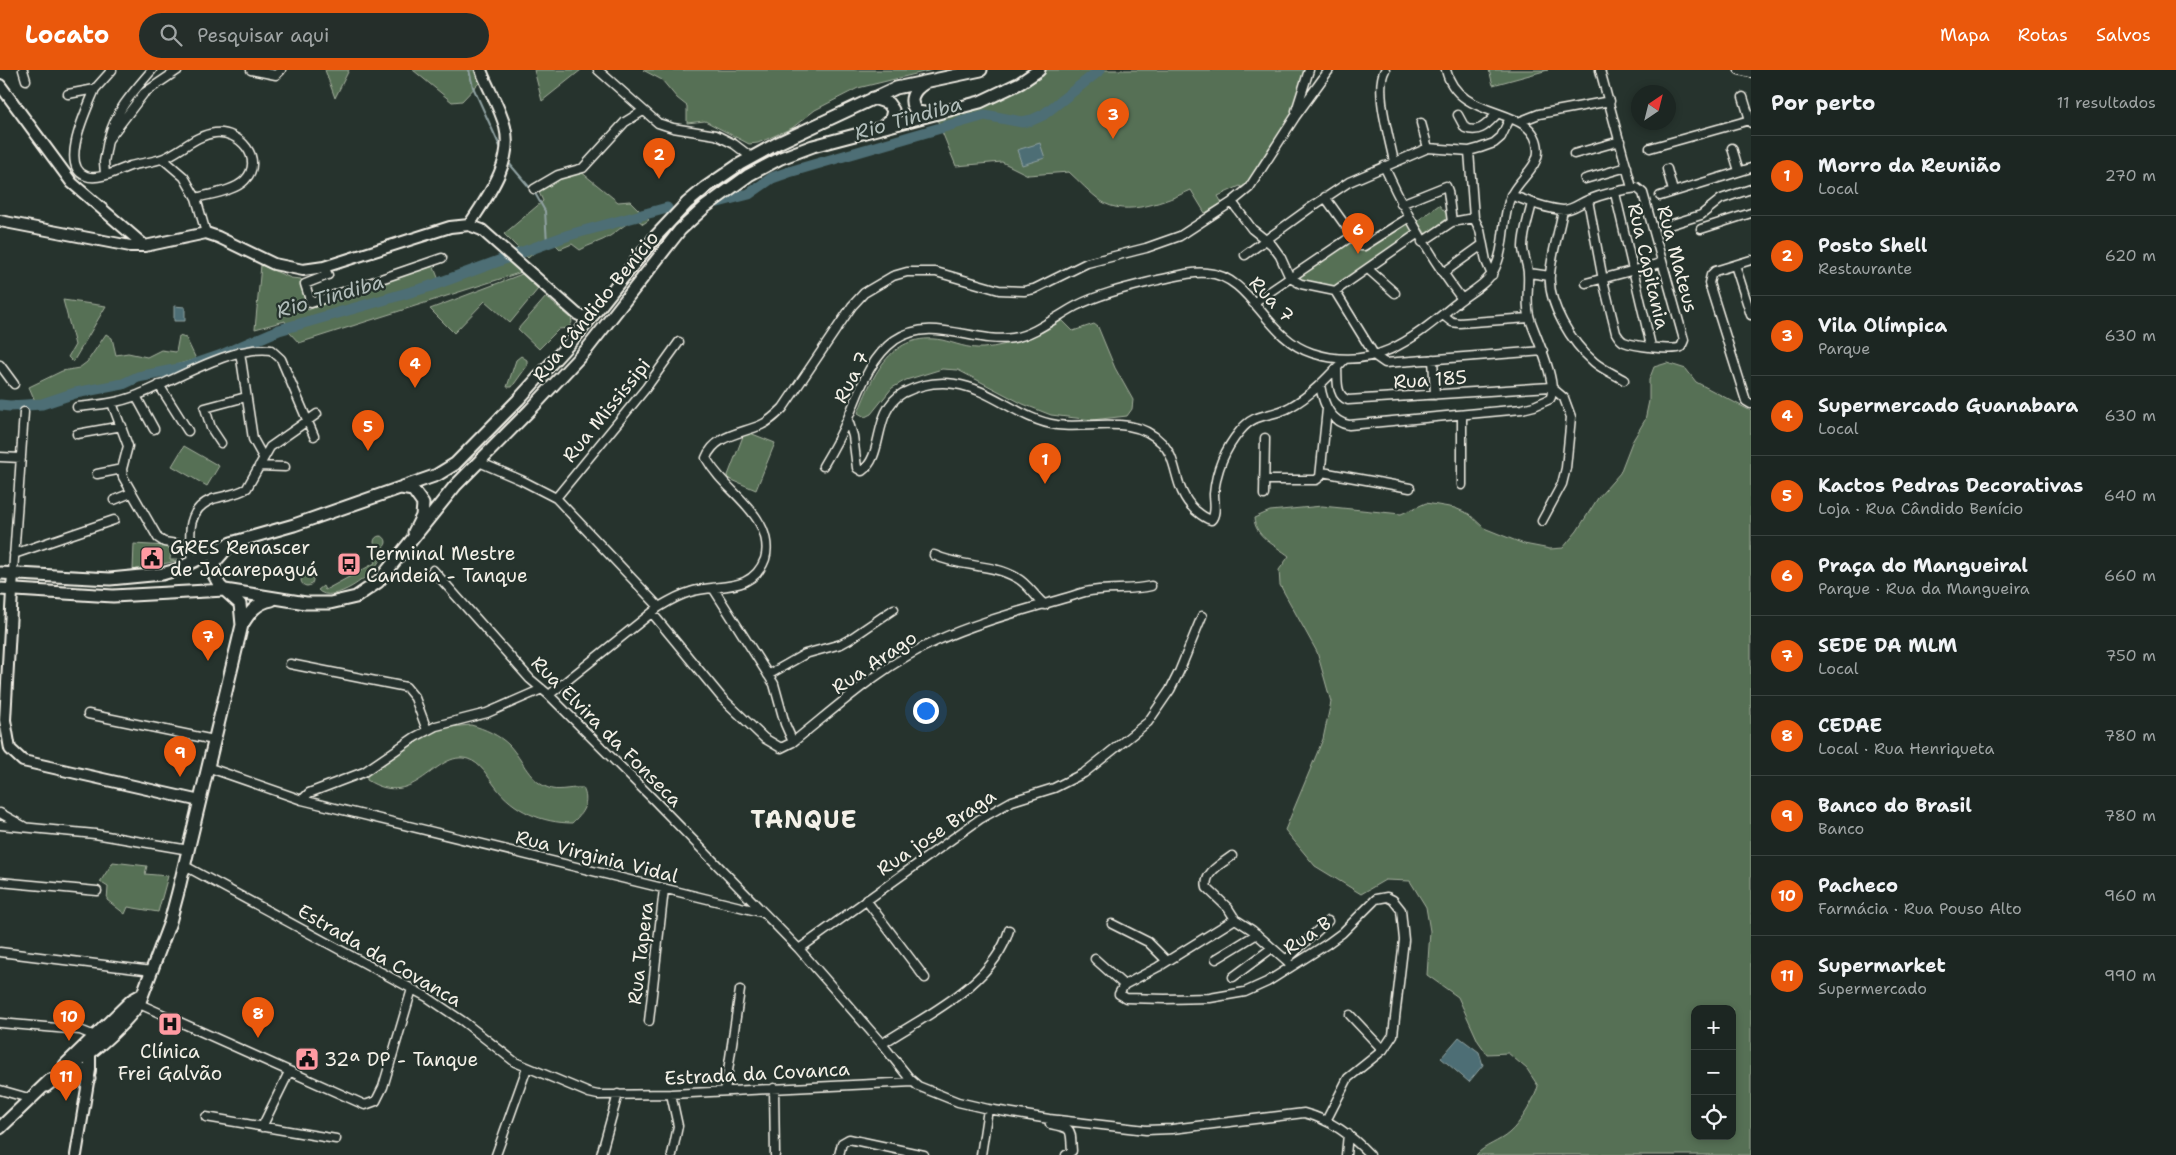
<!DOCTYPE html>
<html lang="pt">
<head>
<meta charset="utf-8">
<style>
	:root { --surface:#1c2622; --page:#252e2a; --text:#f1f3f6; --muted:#a0a5a5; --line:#3a4340; --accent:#ea580c }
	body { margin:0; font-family:"Shantell Sans",sans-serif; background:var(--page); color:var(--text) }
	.controls { position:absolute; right:15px; bottom:15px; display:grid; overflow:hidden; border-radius:10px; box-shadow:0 2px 8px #0003 }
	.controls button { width:45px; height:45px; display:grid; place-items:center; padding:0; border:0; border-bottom:1px solid var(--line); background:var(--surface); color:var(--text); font:25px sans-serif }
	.compass { position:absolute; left:1631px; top:15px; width:45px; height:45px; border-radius:50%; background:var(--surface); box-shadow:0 2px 8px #0003; rotate:35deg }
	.you { position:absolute; left:925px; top:640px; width:18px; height:18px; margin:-12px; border:4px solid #fff; border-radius:50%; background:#1a73e8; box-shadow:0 0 0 8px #1a73e833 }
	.badge { display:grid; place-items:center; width:32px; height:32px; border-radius:50%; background:var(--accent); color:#fff; font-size:16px; font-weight:700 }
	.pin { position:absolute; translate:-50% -41px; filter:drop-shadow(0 1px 2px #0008) }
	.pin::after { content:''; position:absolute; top:26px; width:18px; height:15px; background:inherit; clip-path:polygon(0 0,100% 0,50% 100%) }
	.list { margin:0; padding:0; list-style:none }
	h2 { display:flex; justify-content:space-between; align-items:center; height:65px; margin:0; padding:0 20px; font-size:21px }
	h2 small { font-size:16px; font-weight:400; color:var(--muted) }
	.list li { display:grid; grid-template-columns:32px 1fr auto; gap:15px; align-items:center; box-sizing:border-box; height:80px; padding:0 20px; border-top:1px solid var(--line) }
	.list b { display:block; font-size:19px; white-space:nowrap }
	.list p { margin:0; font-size:16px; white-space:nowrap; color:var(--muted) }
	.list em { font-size:16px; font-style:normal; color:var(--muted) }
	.icon { flex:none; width:28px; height:28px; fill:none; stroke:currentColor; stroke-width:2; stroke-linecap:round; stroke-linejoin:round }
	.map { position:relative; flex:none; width:1751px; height:1085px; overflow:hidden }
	header { display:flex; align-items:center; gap:30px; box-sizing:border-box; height:70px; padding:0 25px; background:var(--accent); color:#fff }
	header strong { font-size:24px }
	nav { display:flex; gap:28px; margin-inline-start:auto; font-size:18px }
	.search { width:350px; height:45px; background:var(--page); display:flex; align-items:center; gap:12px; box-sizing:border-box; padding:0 18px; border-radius:28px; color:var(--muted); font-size:19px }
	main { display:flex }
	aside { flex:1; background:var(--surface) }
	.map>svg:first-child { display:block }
	.green { fill:#566f55; stroke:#a5b09e; fill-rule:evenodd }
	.water { fill:#4d6e74; stroke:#90a2a2 }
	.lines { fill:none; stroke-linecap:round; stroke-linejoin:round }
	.stream { stroke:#90a2a2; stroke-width:2 }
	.river { stroke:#4d6e74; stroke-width:11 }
	.street-casing { stroke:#f4f1e8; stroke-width:11 }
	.secondary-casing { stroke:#f4f1e8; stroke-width:14 }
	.primary-casing { stroke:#f4f1e8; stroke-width:15 }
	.street { stroke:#26332d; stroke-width:8 }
	.secondary { stroke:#26332d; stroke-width:10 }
	.primary { stroke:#26332d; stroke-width:11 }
	.labels { text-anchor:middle; stroke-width:4.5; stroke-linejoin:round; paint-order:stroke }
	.street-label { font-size:19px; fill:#f4f1e8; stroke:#26332d }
	.poi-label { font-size:19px; fill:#f4f1e8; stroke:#26332d; text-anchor:start }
	.water-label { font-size:20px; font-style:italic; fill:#b1bdba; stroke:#26332d }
	.district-label { font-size:24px; font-weight:bold; letter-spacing:1px; fill:#f4f1e8; stroke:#26332d }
</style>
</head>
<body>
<header>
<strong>Locato</strong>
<div class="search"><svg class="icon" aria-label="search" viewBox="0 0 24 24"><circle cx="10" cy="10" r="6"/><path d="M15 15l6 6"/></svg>Pesquisar aqui</div>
<nav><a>Mapa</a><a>Rotas</a><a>Salvos</a></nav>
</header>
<main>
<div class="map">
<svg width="1751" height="1085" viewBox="0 0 1751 1085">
	<rect width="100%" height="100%" fill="#26332d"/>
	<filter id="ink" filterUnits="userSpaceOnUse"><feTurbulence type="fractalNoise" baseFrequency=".02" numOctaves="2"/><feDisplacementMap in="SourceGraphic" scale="10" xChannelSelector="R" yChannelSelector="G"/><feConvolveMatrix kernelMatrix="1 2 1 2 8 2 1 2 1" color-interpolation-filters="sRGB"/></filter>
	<g filter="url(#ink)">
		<!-- green -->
		<path class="green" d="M325,0h24l-14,28z
			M413,0h63l4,12 -18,19 -10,1z
			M534,0h47l-39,31z
			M643,0h289l-74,18 -43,22 -23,18 -34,15 -9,1 -44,-23 -18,2v-17l-10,-8 -15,-18z
			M1043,0h263l-13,50 -46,70 -7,-4 -22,10 4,7 -17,10 -14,-23c-24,11 -66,28 -90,11 -11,-8 -22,-20 -32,-29l-41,3 -26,-13 -46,4 -20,-49z
			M1489,0h59l-55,15z
			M580,101l38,31 12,-1 19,19 -6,4 -5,-4c-14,3 -17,9 -28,16 -9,6 -20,8 -30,14l-8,-6 -12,5 -10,-10 -22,19 -24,-24 39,-33 -6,-13 21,-12z
			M1439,135l10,12 -23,17 -9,-13z
			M1406,149l10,16 -81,57 -42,-7 -3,-7 62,-42 8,13z
			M510,191l12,11 -223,71 -10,-11 -4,-11 -30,8 6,-64 30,13 10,1 7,31 64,-26 61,-19 8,20z
			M522,204l16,15 -28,34 -25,-22 -31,32 -24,-24z
			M546,227l25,21 1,4 -3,6 -10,1 -20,20 -21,-20z
			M63,230l43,6 -33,56 -5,-5 7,-12z
			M1061,249l12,12 21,-7 4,3 17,41 18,32 -1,9 -5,7 -35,4 -41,-5 -28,-11 -65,-34 -16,-1 -36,11 -14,8 -21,26 -6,3 -7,-4c15,-39 34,-82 84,-73 13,3 26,9 41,8 29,-2 53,-15 78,-29z
			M106,264l6,4 4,17 12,-2 19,4 14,-7 15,2 3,-16 7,2 10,21 -95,28 -27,4 -30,10h-9l-6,-14 33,-16 17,-3 8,-6z
			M521,286l6,4v6l-15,21h-5l9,-27z
			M1667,293l19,6 10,13 55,29v744h-275c9,-10 23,-13 33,-22 11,-9 26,-34 29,-47l-11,-17 -19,-16 -21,1 -9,-13 -20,-44 -31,-22 3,-44 -4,-24 -16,-26 -25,-1 -24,14 -46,-28 -30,-36 38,-91 8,-37 -14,-50 -37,-67 -1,-15 10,-14c-14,-11 -34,-19 -35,-38l16,-7 52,-5 79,8 25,-11 29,5 14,6 15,14 40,16 26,5 13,-1 14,-17 21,-33 22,-25 12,-31 13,-22 4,-19v-21l5,-13zM1695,939h37v127h-37z
			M745,361l30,12 -19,47 -29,-12z
			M184,376l35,20 -12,20 -35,-20z
			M374 472a6 6 0 1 1 12 0a6 6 0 1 1-12 0Z
			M134,474l33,2 4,4 -1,10h12l-49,10z
			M376,486l5,1c-5,17 -49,49 -63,33l5,-4 2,4 50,-27 -2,-5z
			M301 510a6 6 0 1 1 12 0a6 6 0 1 1-12 0Z
			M471,655c14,4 28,10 38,20 15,16 20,38 43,44 8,2 22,-2 31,-1 7,14 0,25 -11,35 -29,0 -59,-12 -77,-37 -7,-9 -14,-23 -27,-27 -33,-10 -52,52 -101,21v-6l59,-40 14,-6z
			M113,792l34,4 -2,8 23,2 -10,36 -30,-5 -3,7 -18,-14 1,-13 -8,-5z"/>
		<!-- water -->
		<path class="water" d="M1040,73l5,15 -23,7 -5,-15z
			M174,236l11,1v14h-11z
			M1459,967l20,15 4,13 -14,17 -28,-24z"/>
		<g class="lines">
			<!-- stream -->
			<path class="stream" d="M469,0l4,17 29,64
				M508,92l28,33 9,16 2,32"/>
			<!-- river -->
			<path class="river" d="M718,132l31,-8 23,-16 17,-6 196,-57 37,7 10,-2 11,-5 57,-45
				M0,335l10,1 32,-2 33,-11 48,-9 15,-7 46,-9 35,-12 60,-26 149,-43 141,-52 98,-27"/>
			<!-- street casing -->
			<g class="street-casing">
				<path id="street" d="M23,0l3,10
					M251,0l25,5 5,-5
					M598,0l60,53 15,5 43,7 18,9 17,13
					M1385,0c-11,19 5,70 9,92
					M1600,0l32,118
					M1739,0l12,3
					M95,19c-7,18 -37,77 -9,87 12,5 33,-6 44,-10 11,-3 24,-4 34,-8 17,-7 32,-23 51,-25 24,-3 50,26 30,47 -10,11 -35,14 -49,18l10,35
					M68,24l27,-5 17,-19
					M1743,27l8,26
					M1296,41l13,-41
					M1458,45l7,13c15,6 22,-4 32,-14
					M1521,51l18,-7 71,-13
					M1421,53l7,25
					M109,67c7,-27 25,-46 43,-67
					M1650,78l100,-28
					M1732,78l7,23
					M1469,81l5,67 6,12 6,31 6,14
					M1574,84l46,-13
					M163,89l21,18 12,21
					M1384,96c22,48 46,91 78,133
					M1667,99l6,22
					M105,104l-1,-12 4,-22 36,-47 34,-23
					M1585,109l42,-12
					M534,119l24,-14 25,-7 42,-46 18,-11
					M1615,123l36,153
					M1511,125c16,6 35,14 52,15 10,0 17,-7 25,-10 15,-6 33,-10 49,-12l6,5 41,147 -3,7c-8,4 -47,-1 -57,-5 -4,-2 -6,-6 -8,-9l-13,-53 -15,-80
					M1660,126l91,-28
					M1325,127l35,49h4l44,-28
					M1232,132l20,27 20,16 8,11 10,22 11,6 34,7 82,-57
					M1401,134l45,-18 2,5 4,31
					M1563,140c-4,21 -11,43 -13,64 -3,30 22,69 44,88 8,7 20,12 30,18
					M1666,156l35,-11 20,-16 30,-10
					M1701,159l50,-16
					M1422,172l30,-20 22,-4
					M1245,185l65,-47 39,-26 79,-34 41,3 11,-3 14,-5 7,-6 9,-19
					M1751,190l-36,11 -4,4 -2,8 37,118 5,3
					M1735,195l16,50
					M324,197l4,8 -23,9 6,19 131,-45
					M1368,199l27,24
					M1443,203l39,-28
					M1529,203l21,3
					M1586,213l75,-20
					M1335,221l40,65 10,7 158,-12
					M1253,233l99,-67
					M1443,245l9,7 7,1 70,-5
					M240,282l13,87 10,18
					M1433,289l2,36
					M0,295l14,19
					M1337,298c1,11 -2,28 11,32l203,-13
					M159,315l29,46
					M1320,315c3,18 10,37 29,40l173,-16 12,-3 16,-7c9,-15 -15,-64 -20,-80 -5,-15 -1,-30 -2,-45 0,-9 -5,-18 -5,-27 0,-14 6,-30 9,-44
					M136,326l18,33
					M112,333l16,43 -6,23 1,8 35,61 6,4 26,4
					M77,337c21,-2 42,-4 61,-12 38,-15 93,-50 133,-45l10,9 33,77
					M1462,345v70
					M848,350l5,16 4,32 5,3c23,-16 10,-60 41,-78 16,-8 34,-12 52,-9 37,5 65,36 102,41 36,4 77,-11 105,18 18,19 10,45 33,67 6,5 9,8 16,10 6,-6 3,-18 3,-26 2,-23 11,-45 26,-63 16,-20 31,-13 50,-24 22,-12 38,-30 55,-48
					M77,364l45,-8
					M221,373l-10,-15 -6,-20 41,-11
					M0,387l21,1
					M479,392l42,18 35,18 103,109
					M259,396l26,1
					M823,396c9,-15 18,-31 25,-48 12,-28 21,-59 47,-78 37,-25 79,4 118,-2 23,-4 42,-21 63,-32 26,-13 54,-19 82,-26 16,-3 33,-9 49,-7 45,3 58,65 105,80 62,20 101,-14 146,-51 11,-9 30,-19 36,-32 12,-22 7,-51 17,-74 6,-15 28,-29 27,-46 -2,-47 -79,-26 -92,-80
					M1322,402l88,16
					M97,404l25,-5
					M1264,410h52l4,-3 7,-68
					M1264,425l1,-57
					M556,428l90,-110 33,-46
					M114,430l17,-7
					M1542,451l20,-37 4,-16 5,-51 -7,-19 -13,-11
					M14,484l100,-34
					M934,485c28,13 58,8 83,23 11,6 18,19 28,27
					M192,493c-2,-25 -8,-53 21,-64 12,-4 24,-4 34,-11l23,-41 47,-33
					M433,500l97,109 19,16 104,104 146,150 83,95 28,35 8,7 40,16 30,7 61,10 97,11 26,-1 132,-16c27,7 47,22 66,42
					M13,503l11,-161
					M713,518l61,96 11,40 8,18
					M652,543l70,85 42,40 17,10 12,-6c45,-36 89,-77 143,-101 45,-21 101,-34 149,-49 23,-5 45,-1 66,-6
					M290,594l116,23 9,11 12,32
					M768,605l37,-21 36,-10 9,-5 44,-30
					M549,625l110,-88c10,-6 20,-12 31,-15 28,-9 62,2 75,-33 4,-13 0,-28 -8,-40 -14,-22 -38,-37 -51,-61 9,-23 34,-24 55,-33 9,-4 15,-10 22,-17l69,-102 12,-13 29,-17 14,-4h29l63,18 25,1 10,-2 53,-26 59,-15 34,-12 52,-34 17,-14 46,-71 34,-47
					M88,644l126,26
					M207,697l95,33 459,112
					M302,730l7,-7 55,-21 51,-35 21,-11 51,-13 55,-24
					M0,743l25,14
					M0,755l95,9 94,16
					M1232,786c-11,8 -29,17 -25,32l21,20 7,11
					M185,796l242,131 37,25 51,40 74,31 9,2 73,-1 242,-12
					M0,812l97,9
					M866,830l59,78
					M1112,854l36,18 19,19
					M799,879l181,-130 32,-18 42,-13 30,-15 64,-51 22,-32 9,-18 23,-56
					M0,882l152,19
					M1095,889l29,26
					M1216,889l41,-25
					M1286,890l-34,-30 -17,-11 -77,48 -34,18 -5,9 7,4 39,1 45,-1 35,-6 22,-10 60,-38 15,-11 34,-34 11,-2 6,3 8,10 3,30 -11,95 -10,15 -35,28 -22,43
					M1288,892l-2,-2 42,-39
					M1233,907l39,-29
					M135,932l230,103 11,-4 7,-14 29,-98
					M1350,945l33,35
					M649,951l15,-132
					M0,953l80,7 15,6
					M882,974c44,-29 112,-60 127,-114
					M774,1018l1,67
					M0,1020l32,9
					M725,1021l15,-101
					M671,1024l7,32 -6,29
					M206,1047l130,22
					M1049,1049l1,5c24,5 20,4 22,27l-6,4
					M262,1057l27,-55
					M496,1085l31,-87
					M601,1085l17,-61
					M839,1085l3,-12 7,-4 75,16
					M981,1085l7,-46
					M1346,1085l2,-21"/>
			</g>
			<!-- secondary casing -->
			<g class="secondary-casing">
				<path id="secondary" d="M0,15l72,98 73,63
					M0,151l130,25h15l61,-13 12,4 56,27 29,6 21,-3 126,-40 19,-2 13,5 95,84 4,2h11
					M469,155c18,-28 45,-63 36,-98 -5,-20 -17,-38 -24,-57
					M13,503l-8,147 5,29 13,12 9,2 168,38
					M76,1085l14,-85v-17"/>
			</g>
			<!-- primary casing -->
			<g class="primary-casing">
				<path id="primary" d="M925,13c-12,7 -18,18 -8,29l14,2
					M873,28l15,5 5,7 -2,9 -10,9
					M401,418l12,2 10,14 -1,12 -8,16
					M0,503l110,6 52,-5 14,-4 55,-27 63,-18 143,-50 18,-11 63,-64 59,-65 79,-99 31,-33 18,-15 35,-24 38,-21 118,-55 85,-18
					M0,519l113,7 112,-6 81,13h24l26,-6 22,-15 77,-96 75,-76 57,-61 93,-119 25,-23 44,-32 32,-17 32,-12 167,-44 40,-19 19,-13
					M242,555c8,-13 14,-22 30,-25
					M65,995l67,-65 9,-5
					M72,995l13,6 4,8
					M46,1016c33,-25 68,-48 93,-82l31,-82 8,-30 64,-267 -2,-21 -20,-18 -6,-11v-12l13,-15
					M0,1058l50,-48"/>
			</g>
			<!-- street -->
			<use href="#street" class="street"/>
			<!-- secondary -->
			<use href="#secondary" class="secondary"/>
			<!-- primary -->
			<use href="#primary" class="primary"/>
		</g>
	</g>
	<!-- icons -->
	<defs>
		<g id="civic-square" transform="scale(1.25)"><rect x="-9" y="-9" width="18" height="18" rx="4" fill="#ff9aa2" stroke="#26332d"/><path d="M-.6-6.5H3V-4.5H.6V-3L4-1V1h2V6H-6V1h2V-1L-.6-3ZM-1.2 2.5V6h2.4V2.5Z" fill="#111"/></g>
		<g id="bus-square" transform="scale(1.25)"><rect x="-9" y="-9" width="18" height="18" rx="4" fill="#ff9aa2" stroke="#26332d"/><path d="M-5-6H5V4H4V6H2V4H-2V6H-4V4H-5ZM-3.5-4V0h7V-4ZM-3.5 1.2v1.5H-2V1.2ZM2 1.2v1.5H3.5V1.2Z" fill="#111"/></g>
		<g id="hospital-square" transform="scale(1.25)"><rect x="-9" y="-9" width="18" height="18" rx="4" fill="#ff9aa2" stroke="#26332d"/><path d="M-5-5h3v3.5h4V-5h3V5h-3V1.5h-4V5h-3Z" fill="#111"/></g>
	</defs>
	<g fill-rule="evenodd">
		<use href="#civic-square" x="152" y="488"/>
		<use href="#bus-square" x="349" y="494"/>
		<use href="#hospital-square" x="170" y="954"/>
		<use href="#civic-square" x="307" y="989"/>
	</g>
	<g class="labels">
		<!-- street labels -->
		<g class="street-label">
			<text transform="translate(1678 189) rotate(75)" y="7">Rua Mateus</text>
			<text transform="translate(1649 196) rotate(77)" y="7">Rua Capitania</text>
			<text transform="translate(1272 229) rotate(47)" y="7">Rua 7</text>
			<text transform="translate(595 236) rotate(-51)" y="7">Rua Cândido Benício</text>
			<text transform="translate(851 307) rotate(-63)" y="7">Rua 7</text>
			<text transform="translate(1430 309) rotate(-4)" y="7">Rua 185</text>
			<text transform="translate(606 340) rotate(-51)" y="7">Rua Mississipi</text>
			<text transform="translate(874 592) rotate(-34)" y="7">Rua Arago</text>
			<text transform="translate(607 661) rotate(45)" y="7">Rua Elvira da Fonseca</text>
			<text transform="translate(936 762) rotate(-34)" y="7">Rua jose Braga</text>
			<text transform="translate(597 786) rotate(14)" y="7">Rua Virginia Vidal</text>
			<text transform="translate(1307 865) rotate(-34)" y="7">Rua B</text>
			<text transform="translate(640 883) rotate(-83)" y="7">Rua Tapera</text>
			<text transform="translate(380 885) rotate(30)" y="7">Estrada da Covanca</text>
			<text transform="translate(757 1003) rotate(-3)" y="7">Estrada da Covanca</text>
		</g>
		<!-- poi labels -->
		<g class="poi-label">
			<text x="170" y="484">GRES Renascer<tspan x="170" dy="22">de Jacarepaguá</tspan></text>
			<text x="366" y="490">Terminal Mestre<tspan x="366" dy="22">Candeia - Tanque</tspan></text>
			<text x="170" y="988" text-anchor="middle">Clínica<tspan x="170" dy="22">Frei Galvão</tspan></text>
			<text x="324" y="996">32ª DP - Tanque</text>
		</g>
		<!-- water labels -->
		<g class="water-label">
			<text transform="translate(908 48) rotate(-16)" y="7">Rio Tindiba</text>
			<text transform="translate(330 226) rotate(-16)" y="7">Rio Tindiba</text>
		</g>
		<!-- district labels -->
		<g class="district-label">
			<text x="804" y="758">TANQUE</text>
		</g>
	</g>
</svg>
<div class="controls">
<button>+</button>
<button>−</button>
<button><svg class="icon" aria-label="locate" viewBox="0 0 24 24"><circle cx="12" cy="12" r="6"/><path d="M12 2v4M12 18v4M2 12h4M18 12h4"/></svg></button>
</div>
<svg class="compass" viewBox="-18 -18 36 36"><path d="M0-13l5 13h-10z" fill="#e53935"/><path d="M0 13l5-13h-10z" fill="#a0a5a5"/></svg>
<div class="you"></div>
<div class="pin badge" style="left:1045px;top:414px">1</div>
<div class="pin badge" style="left:659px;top:109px">2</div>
<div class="pin badge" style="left:1113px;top:69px">3</div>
<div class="pin badge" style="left:415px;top:318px">4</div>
<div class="pin badge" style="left:368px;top:381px">5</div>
<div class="pin badge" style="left:1358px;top:184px">6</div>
<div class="pin badge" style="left:208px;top:591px">7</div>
<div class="pin badge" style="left:258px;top:968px">8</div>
<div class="pin badge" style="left:180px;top:707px">9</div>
<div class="pin badge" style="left:69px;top:971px">10</div>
<div class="pin badge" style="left:66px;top:1031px">11</div>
</div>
<aside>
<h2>Por perto<small>11 resultados</small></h2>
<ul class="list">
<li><span class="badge">1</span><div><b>Morro da Reunião</b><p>Local</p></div><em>270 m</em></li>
<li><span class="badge">2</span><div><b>Posto Shell</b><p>Restaurante</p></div><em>620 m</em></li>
<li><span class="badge">3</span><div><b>Vila Olímpica</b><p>Parque</p></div><em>630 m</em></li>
<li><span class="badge">4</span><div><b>Supermercado Guanabara</b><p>Local</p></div><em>630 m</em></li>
<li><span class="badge">5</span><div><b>Kactos Pedras Decorativas</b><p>Loja · Rua Cândido Benício</p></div><em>640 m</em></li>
<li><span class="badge">6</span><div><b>Praça do Mangueiral</b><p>Parque · Rua da Mangueira</p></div><em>660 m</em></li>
<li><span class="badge">7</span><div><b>SEDE DA MLM</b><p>Local</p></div><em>750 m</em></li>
<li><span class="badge">8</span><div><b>CEDAE</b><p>Local · Rua Henriqueta</p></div><em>780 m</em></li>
<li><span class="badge">9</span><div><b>Banco do Brasil</b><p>Banco</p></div><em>780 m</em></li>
<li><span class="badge">10</span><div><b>Pacheco</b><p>Farmácia · Rua Pouso Alto</p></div><em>960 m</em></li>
<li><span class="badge">11</span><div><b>Supermarket</b><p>Supermercado</p></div><em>990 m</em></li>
</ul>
</aside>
</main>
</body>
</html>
